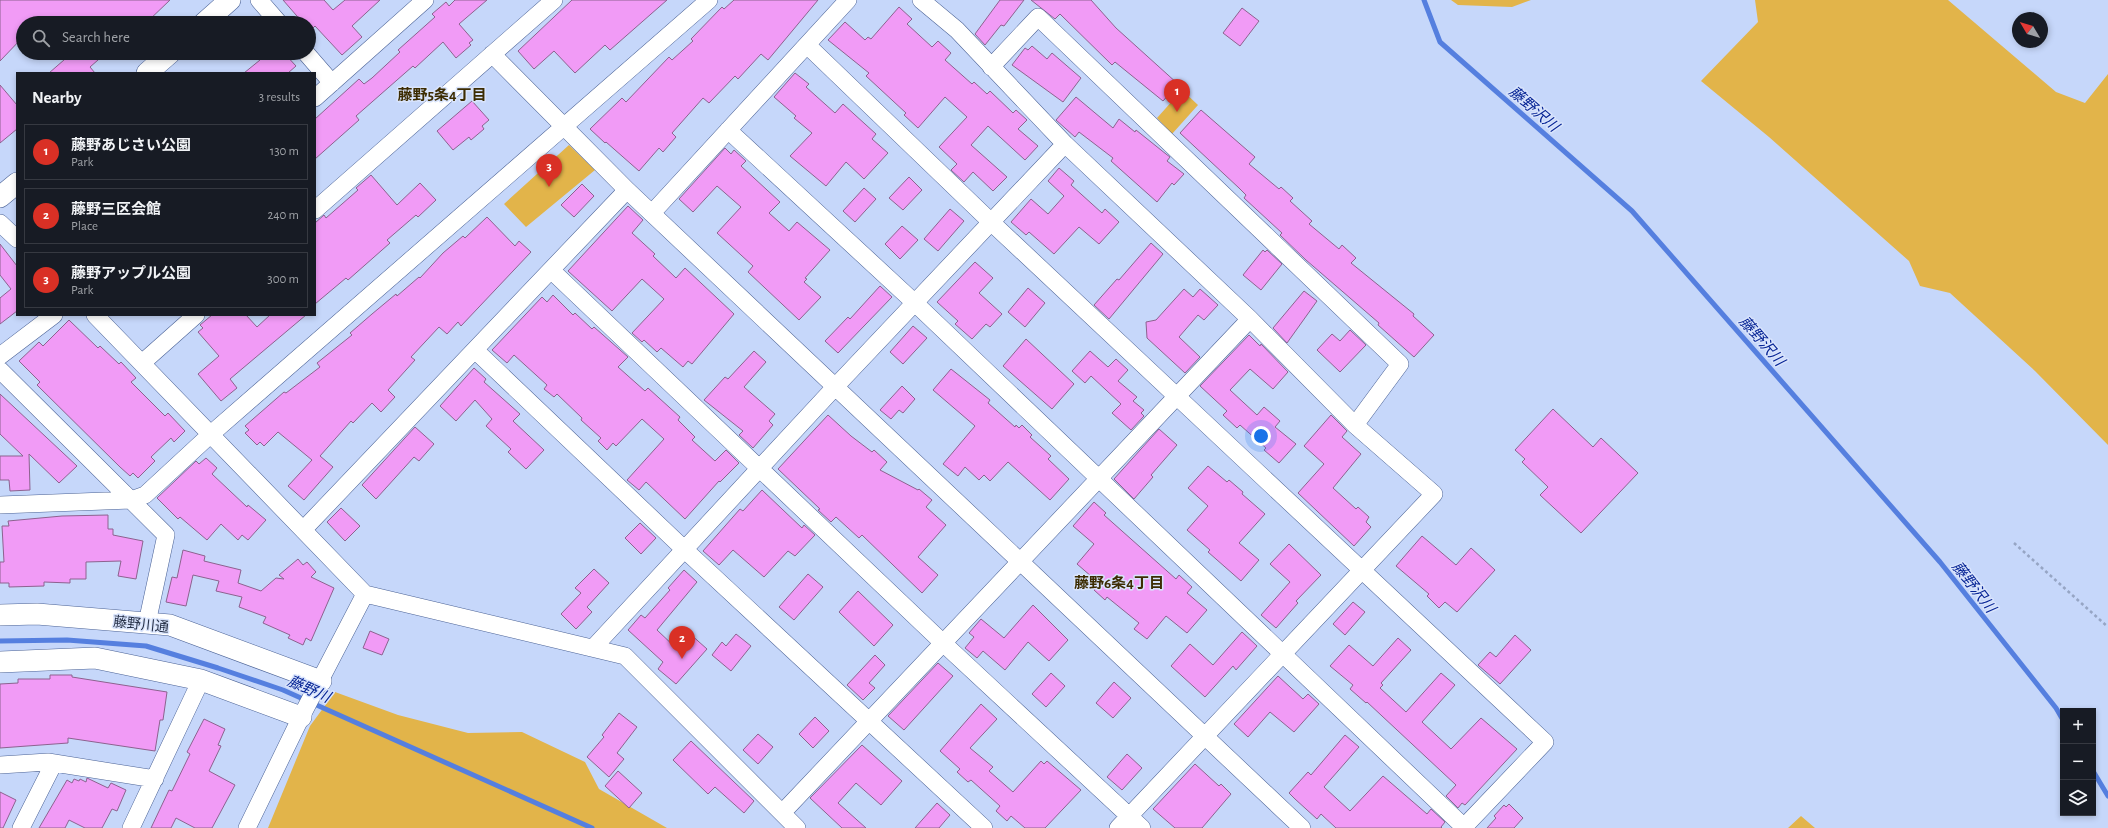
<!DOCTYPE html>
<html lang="en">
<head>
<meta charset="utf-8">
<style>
	:root { --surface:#171b24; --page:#20242c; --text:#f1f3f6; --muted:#9ea1a6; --line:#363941; --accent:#d93025 }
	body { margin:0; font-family:"Alegreya Sans","Noto Sans JP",sans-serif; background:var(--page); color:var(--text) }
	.controls { position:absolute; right:12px; bottom:12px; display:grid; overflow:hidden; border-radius:0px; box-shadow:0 2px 6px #0003 }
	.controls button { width:36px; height:36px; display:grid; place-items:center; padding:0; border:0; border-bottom:1px solid var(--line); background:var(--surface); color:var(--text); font:20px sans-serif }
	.compass { position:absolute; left:2012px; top:12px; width:36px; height:36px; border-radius:50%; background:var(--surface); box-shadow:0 2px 6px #0003; rotate:308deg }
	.you { position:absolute; left:1261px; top:436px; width:14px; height:14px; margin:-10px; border:3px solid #fff; border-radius:50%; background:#1a73e8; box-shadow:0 0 0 6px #1a73e833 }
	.badge { display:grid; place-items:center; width:26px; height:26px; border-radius:50%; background:var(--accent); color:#fff; font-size:13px; font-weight:700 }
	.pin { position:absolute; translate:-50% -33px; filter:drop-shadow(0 1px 2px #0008) }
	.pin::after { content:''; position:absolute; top:21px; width:14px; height:12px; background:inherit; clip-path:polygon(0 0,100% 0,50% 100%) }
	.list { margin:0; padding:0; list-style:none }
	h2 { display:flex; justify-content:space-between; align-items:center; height:52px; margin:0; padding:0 16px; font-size:17px }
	h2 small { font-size:13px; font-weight:400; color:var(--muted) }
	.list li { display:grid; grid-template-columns:26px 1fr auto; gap:12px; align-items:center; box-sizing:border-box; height:56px; margin:0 8px 8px; padding:0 8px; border:1px solid var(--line); border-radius:0px }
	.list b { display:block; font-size:15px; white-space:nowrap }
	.list p { margin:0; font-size:13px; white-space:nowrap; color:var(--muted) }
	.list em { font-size:13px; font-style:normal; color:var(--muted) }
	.icon { flex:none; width:22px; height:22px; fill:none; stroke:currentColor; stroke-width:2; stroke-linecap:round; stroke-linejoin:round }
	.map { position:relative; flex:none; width:2108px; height:828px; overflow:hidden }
	.search { position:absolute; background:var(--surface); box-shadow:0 2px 6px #0003; left:16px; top:16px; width:300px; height:44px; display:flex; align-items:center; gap:10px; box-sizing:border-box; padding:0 14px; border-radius:22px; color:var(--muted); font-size:15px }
	.panel { position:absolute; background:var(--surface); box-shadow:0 2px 6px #0003; left:16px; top:72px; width:300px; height:244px; border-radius:0px }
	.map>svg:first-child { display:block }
	.green { fill:#e2b44a }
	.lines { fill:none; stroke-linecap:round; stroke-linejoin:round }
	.stream { stroke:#557fdf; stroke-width:5 }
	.building { fill:#f19bf6; stroke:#8d628f }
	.minor-casing { stroke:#4c6396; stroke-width:18 }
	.tertiary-casing { stroke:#4c6396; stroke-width:22 }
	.path { stroke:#96a5c4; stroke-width:2.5; stroke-dasharray:3 3; stroke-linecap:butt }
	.minor { stroke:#fff; stroke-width:17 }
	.tertiary { stroke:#fff; stroke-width:21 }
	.labels { text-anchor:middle; stroke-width:3; stroke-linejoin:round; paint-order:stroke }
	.street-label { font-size:14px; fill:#263047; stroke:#d9e4fc }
	.neighbourhood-label { font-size:15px; font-weight:bold; fill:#3c2c02; stroke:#d9e4fc }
	.water-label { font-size:15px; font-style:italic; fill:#062495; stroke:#d9e4fc }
</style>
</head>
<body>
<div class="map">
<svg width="2108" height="828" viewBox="0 0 2108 828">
	<rect width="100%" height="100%" fill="#c6d7fa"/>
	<!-- green -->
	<path class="green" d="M1451,0h80l-19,7 -54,-2z
		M1755,0h193l108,92 29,11 23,-29v371l-73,-74 -85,-78 -30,-7 -11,-25 -140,-124 -68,-56 57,-59z
		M1182,90l16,15 -26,29 -15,-16z
		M569,145l26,25 -69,57 -22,-23z
		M335,692l63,23 70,18 54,-1 63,30 14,27 68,39h-399l42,-102z
		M1801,816l14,12h-27z"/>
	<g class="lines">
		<!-- stream -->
		<path class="stream" d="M1424,0l16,42 192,169 308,351 116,146 7,12
			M0,641l67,-1 79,6 72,22 65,22 309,138
			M2093,771l15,25"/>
	</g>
	<!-- building -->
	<path class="building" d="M0,0h170l-24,23h-123v14l-23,24z
		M283,0h41l9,10 12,-10h35l-28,26 10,11 -20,18 -27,-29 -5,5 -1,-8h-6z
		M455,0h32l-28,24 14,16 -4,3 2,2 -15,13 -13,-16 -28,26 -2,-2 -57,50 3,4 -44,39v-40l44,-40 5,5 8,-6 28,-26 -2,-2 37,-33 -3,-3 14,-12 3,4z
		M572,0h95l-57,50 -5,-5 -30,28 -21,-22 -20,18 -16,-18z
		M734,0h84l-50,60 -7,-6 -23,25 -3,-3 -26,27 -6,-5 -31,35 4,4 -13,15 -4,-4 -20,23 -33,-29 -1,1 -15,-14 32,-31 4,4 43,-45 3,3 21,-19 -2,-2 31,-32 2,2z
		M1000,0h24l-20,26 -3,-1 -16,20 -10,-11z
		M1031,0h60l25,28 62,56 -15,17 -48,-39 -3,3 -52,-51 -5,5z
		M899,7l13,12 -5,5 25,23 6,-6 13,12 -6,7 27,24 2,-2 13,12 3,-3 23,22 3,-3 11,10 -9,9 20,17 -13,14 -37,-34 -17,19 36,32 -14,14 -20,-19 -9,10 -13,-12 6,-6 -18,-17 28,-30 -22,-20 -27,31 -14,-13 2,-2 -40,-37 3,-3 -41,-33 17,-18 20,18 3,-3 3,2z
		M1242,8l17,13 -19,25 -17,-13z
		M1032,46l15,13 5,-6 29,25 -18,24 -51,-37 13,-17 3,2z
		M72,53h34l-16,14 5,6h-46z
		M254,53h30l12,13 -8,7h-44l16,-13z
		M795,73l14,11 -3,3 29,26 8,-9 33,30 -4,5 16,14 -24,26 -18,-17 -20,24 -36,-30 22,-23 -18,-15 2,-2 -22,-19z
		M0,85l17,20v24l-17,14z
		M1076,97l37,31 6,-9 16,13 1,-2 30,24 4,3 -3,4 17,13 -10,11 -2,-2 -15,19 -46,-41 2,-3 -34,-26 -4,5 -19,-17z
		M472,101l17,19 -7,6 2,3 -13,11 -2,-3 -16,13 -16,-19z
		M1201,110l54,47 -6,7 30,25 2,-2 12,11 -3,3 22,20 -3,3 30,25 3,-4 14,13 -5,5 63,51 -1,2 21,19 -20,22 -36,-32 1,-2 -73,-63 -26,-25 2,-2 -38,-35 2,-3 -7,-7 -59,-55z
		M725,148l6,6 3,-4 12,11 -5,5 39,36 -11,11 20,18 8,-9 33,28 -25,28 2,1 -3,3 17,15 -22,23 -51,-48 5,-6 -36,-33 24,-26 -24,-21 -24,26 -14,-13z
		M1059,168l15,13 -3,4 31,28 3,-4 14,13 -20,22 -20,-17 -25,27 -25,-22 -3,3 -15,-13 20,-23 17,15 16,-18 -16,-15z
		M371,175l26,30 23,-22 16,17 -18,17 -2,-2 -29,25 3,3 -42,37 -2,-2 -31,26v-81l9,-8 2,3 32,-28 -2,-2z
		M909,177l13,13 -19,20 -14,-12z
		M582,184l12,12 -20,21 -13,-12z
		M864,188l12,11 -21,23 -12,-11z
		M628,206l15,14 -11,13 23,21 -2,2 23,22 9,-10 49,46 -42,50 -4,-3 -5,6 -22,-19 -4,4 -13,-12 -2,2 -10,-9 32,-34 -22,-20 -30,32 -44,-40z
		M950,209l14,12 -26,30 -14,-12z
		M487,217l28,29 4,-5 12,11 -70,74 -3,-4 -11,12 -8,-7 -28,30 4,3 -27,30 7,7 -14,15 -9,-9 -19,20 -2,-2 -31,35 13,11 -29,33 -16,-14 24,-26 -34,-28 -14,14 -4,-4 -3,3 -12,-12 4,-3 -4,-4 39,-34 2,1 34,-26 -3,-4 35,-28 -2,-2 22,-19 24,-20 1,2 22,-19 1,1 23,-25 20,-17 2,2z
		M902,226l16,14 -18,19 -15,-15z
		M1151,243l12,11 -54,65 -15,-14 23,-26 2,1z
		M0,244l17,22v45l-17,13v-26l11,-9 -11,-14z
		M1263,250l2,2 2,-2 15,14 -21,26 -18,-15z
		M975,262l18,16 -14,15 23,21 -12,13 -4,-3 -14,15 -17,-15 3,-3 -21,-19z
		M880,286l12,11 -54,56 -13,-12 23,-24 2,2z
		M1028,288l17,15 -20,24 -17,-15z
		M1184,289l9,8 7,-8 18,16 -14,15 -6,-5 -19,22 21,20 -15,16 -38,-35 -1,-16 10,-2z
		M1304,291l13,10 -30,42 -14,-15z
		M553,295l20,20 2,-2 17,16 2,-2 34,30 -10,10 27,24 3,-3 32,29 -2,3 17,17 -3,3 23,21 11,-11 13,13 -19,19 -1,-1 -34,38 -39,-37 -7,8 -12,-10 37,-41 -22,-20 -26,27 -3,-3 -6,7 -9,-9 3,-3 -20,-18 1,-2 -25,-24 -3,3 -10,-8 3,-4 -33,-30 -7,8 -15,-13 50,-53 5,5z
		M212,315h34l11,12 13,-12h36l-76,64 7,9 -16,13 -23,-27 21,-18 -21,-24 5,-4 -3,-3z
		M69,320l29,28 2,-2 19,18 2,-2 15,16 -5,4 34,34 3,-3 17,18 -11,11 -3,-4 -20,19 4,4 -17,17 -5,-5 -3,3 -10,-9 -83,-82 3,-3 -21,-21 20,-19 4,4z
		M913,326l14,12 -24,26 -13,-12z
		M1350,330l16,15 -26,27 -23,-22 15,-16 8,7z
		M1249,335l11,11 1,-2 27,28 -15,17 -23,-20 -20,21 27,25 7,-8 16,14 -5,6 21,17 -17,19 -15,-13 2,-2 -26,-23 -3,3 -14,-13 4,-4 -27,-25z
		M1026,339l48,45 -22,25 -49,-43z
		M754,351l12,11 -22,25 31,27 -6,7 4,4 -20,23 -14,-13 4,-4 -39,-31 21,-23 3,2z
		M1090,351l18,16 8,-8 12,11 -10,11 19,16 -4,4 11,9 -3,3 3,3 -13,14 -19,-17 9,-9 -30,-28 -6,7 -13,-12z
		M474,368l12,11 -2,3 36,32 -7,7 31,29 -18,19 -18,-17 3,-3 -25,-23 6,-7 -17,-19 -19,21 -16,-15z
		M951,369l39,31 -2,3 27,24 1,-2 3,3 3,-3 10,10 -2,2 21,19 -3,3 21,20 -19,21 -42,-38 -18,19 -6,-6 -5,5 -14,-13 -7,9 -15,-12 32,-38 -42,-36z
		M902,386l13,13 -12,14 -4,-3 -8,9 -11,-9z
		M0,394l77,72 -18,17 -30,-29 1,36 -20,1 -1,-11h-9v-24h23l-23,-22z
		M1553,409l40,38 8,-9 37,35 -57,60 -41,-38 8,-8 -26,-25 3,-3 -10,-9z
		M828,415l23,21 21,16 2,-2 13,12 -7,8 38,20 1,-1 13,11 -6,7 20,18 -28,32 20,18 -16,18 -60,-58 -3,3 -23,-21 -5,5 -13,-12 2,-1 -42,-40z
		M1331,415l16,16 -5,6 19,17 -28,34 23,21 2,-2 11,10 -3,5 5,5 -17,19 -56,-53 26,-29 -20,-18z
		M415,427l19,17 -15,17 -5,-4 -38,42 -14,-14z
		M1159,429l18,16 -26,30 2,2 -19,22 -20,-20z
		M206,458l11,10 -5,6 35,33 1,-2 18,15 -18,20 -6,-5 -4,5 -17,-16 -14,16 -27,-23 -2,2 -21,-21 39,-37 3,3z
		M1208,466l19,16 2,-2 14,12 -1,2 23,20 -26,29 20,17 -18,21 -33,-29 2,-2 -23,-20 21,-24 -20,-18z
		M762,490l40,38 2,-3 11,10 -20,21 -7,-5 -24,26 -31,-27 -14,15 -16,-14 37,-42 3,2z
		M1094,502l12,11 -2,2 72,64 3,-4 13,12 -5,6 20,17 -20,23 -21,-17 -19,23 -13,-10 5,-6 -32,-26 -2,3 -11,-10 5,-7 -22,-19 17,-20 -21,-18z
		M341,508l19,18 -15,15 -18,-19z
		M108,515v14h5v6l30,6 -7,38 -18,-3 3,-15 -35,1v17h-16v4l-26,-1v4l-35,1v-4h-9v-21h4l-2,-36h7l-1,-5 54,-5z
		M640,523l16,15 -15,16 -16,-16z
		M1422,536l34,29 15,-17 24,22 -38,42 -12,-10 -6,6 -12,-12 2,-2 -33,-28z
		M1289,544l32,31 -25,26 2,2 -22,25 -15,-13 29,-33 -20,-18z
		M183,550l22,6 -1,5 37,9 -3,13 23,8 15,-13 8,1 -5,-4 19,-16 5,6 4,-3 9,10 -5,5 23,11 -23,53 -5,-3 -3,7 -15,-7 2,-3 -27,-12 3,-6 -27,-10 3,-10 -26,-6 3,-10 -26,-6 -7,31 -20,-4 6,-25 5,1z
		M594,569l15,14 -22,24 5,5 -16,17 -15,-15 20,-21 -6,-5z
		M684,570l13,12 -40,48 19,18 13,-15 18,16 -31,35 -18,-15 5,-7 -35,-32 13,-15 4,3 25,-28 -2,-2z
		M808,574l15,13 -29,33 -15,-13z
		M858,591l35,34 -19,21 -35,-34z
		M1353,602l12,10 -20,23 -12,-11z
		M1033,605l35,35 -19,21 -21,-19 -23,28 -22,-19 -6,7 -12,-10 9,-11 -5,-4 12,-14 23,19z
		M370,631l19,8 -7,16 -19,-7z
		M1242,632l15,14 -21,24 -3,-4 -28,31 -34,-31 19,-22 23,21z
		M736,634l15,12 -20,25 -19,-16 10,-13 4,4z
		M1515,635l16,15 -31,34 -22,-19 12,-13 6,5z
		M1398,638l13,12 -30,33 2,2 -3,3 26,24 35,-39 14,12 -33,37 29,27 30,-31 36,31 -52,56 -3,-2 -4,5 -12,-12 10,-11 -89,-83 -1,1 -16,-14 3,-4 -23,-19 19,-21 24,21z
		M875,655l10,10 -16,18 6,5 -12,12 -16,-15z
		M938,663l15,13 -49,54 -16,-14z
		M1051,673l14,13 -19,21 -14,-13z
		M50,675h22v2l95,15 -4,28h-3l-5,31 -87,-13v5l-68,5v-64l18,-1v-4h32z
		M1278,676l25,23 5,-5 11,10 -25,28 -24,-20 -22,25 -14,-13z
		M1114,682l17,16 -18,20 -17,-15z
		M981,704l16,15 -27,29 23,19 -4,4 24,21 28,-31 3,3 3,-3 34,29 -36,38h-20l-14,-12 -4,5 -11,-10 4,-5 -29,-26 -3,2 -11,-10 3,-3 -20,-18z
		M619,713l18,14 -20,26 7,6 -15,18 -22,-20 17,-20 -2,-2z
		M815,717l14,14 -16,17 -14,-14z
		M204,719l21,10 -7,16 3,1 -12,25 26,14 -23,43h-17l-19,-10 -5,10h-20l18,-38 3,1 18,-37 -3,-2z
		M758,734l15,13 -15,17 -15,-14z
		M1345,735l14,12 -35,40 26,24 33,-35 44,38 4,-5 14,13 -4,5 1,1h-106l-15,-14 -4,5 -22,-20 -6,-6 19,-21 3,3z
		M691,741l63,60 -10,12 -29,-26 -7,7 -35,-34z
		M862,745l40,36 -21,24 -25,-22 -18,20 28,25h-24l-32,-30z
		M1127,754l15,14 -20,22 -15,-13z
		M1195,764l24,22 2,-2 10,10 -29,34h-27l-22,-19z
		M618,771l24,22 -13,15 -24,-22z
		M87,778l21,10 3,-5 15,7 -9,21 -5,-2 -10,19h-17l-16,-8 -4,8h-26l28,-48 5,3 2,-4 5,2 1,-2 6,3z
		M0,792l16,8 -13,28h-3z
		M937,803l13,12 -11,13h-24z
		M1509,804l14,14 -9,10h-27l9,-10 -2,-2 10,-11 2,2z"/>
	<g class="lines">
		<!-- minor casing -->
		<g class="minor-casing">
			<path id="minor" d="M259,0l20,23
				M921,0l36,30 108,114 185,175 105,106 79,69 -316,334
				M807,45l184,177 554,520 -82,86
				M306,53l26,30
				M492,54l135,136 675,638
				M991,67l47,-50 362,347 -45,61
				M315,98l110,-98
				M728,130l187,173 550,525
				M315,210l239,-210
				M652,213l196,-213
				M0,223l17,16
				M551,270l391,372 200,186
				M95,315l270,279 260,62 172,172
				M475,350l210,200 299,278
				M0,356l54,-41
				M142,363l54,-48
				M0,370l166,165 -19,88
				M0,505l131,-5 14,-5 66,-61 498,-434
				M303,530l324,-340
				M593,648l242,-261 230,-243
				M0,765l48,-3 107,17
				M782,813l468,-494
				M21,828l33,-65
				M131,828l70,-148
				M247,828l54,-111 64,-123"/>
		</g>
		<!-- tertiary casing -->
		<g class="tertiary-casing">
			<path id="tertiary" d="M204,23l26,-23
				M147,73l23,-20
				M0,197l17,-14
				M0,615l37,-1 133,11 151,56
				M0,662l95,-4 106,22 100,37"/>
		</g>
		<!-- path -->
		<path class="path" d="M2014,543l94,84"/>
		<!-- minor -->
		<use href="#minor" class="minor"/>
		<!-- tertiary -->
		<use href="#tertiary" class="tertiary"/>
	</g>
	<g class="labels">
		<!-- street labels -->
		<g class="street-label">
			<text transform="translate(141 624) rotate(6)" y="5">藤野川通</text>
		</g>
		<!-- neighbourhood labels -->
		<g class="neighbourhood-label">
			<text x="442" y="100">藤野5条4丁目</text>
			<text x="1119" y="588">藤野6条4丁目</text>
		</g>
		<!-- water labels -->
		<g class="water-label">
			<text transform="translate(1534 109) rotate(41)" y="5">藤野沢川</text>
			<text transform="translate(1762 341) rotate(49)" y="5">藤野沢川</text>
			<text transform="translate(1974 587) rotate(52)" y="5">藤野沢川</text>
			<text transform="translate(309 689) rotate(24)" y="5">藤野川</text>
		</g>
	</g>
</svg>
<div class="controls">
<button>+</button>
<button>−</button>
<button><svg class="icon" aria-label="layers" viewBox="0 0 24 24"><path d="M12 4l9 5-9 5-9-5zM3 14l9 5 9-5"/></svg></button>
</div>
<svg class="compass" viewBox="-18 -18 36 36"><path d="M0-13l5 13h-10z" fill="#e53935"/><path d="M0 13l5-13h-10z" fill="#9ea1a6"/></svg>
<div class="you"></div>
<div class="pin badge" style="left:1177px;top:112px">1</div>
<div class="pin badge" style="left:682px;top:659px">2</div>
<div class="pin badge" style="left:549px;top:187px">3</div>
<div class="search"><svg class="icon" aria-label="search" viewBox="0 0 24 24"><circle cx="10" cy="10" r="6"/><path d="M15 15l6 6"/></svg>Search here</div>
<section class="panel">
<h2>Nearby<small>3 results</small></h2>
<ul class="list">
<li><span class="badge">1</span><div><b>藤野あじさい公園</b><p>Park</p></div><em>130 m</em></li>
<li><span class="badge">2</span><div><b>藤野三区会館</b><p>Place</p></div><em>240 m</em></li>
<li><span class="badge">3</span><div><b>藤野アップル公園</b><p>Park</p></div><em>300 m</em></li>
</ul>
</section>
</div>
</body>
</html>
